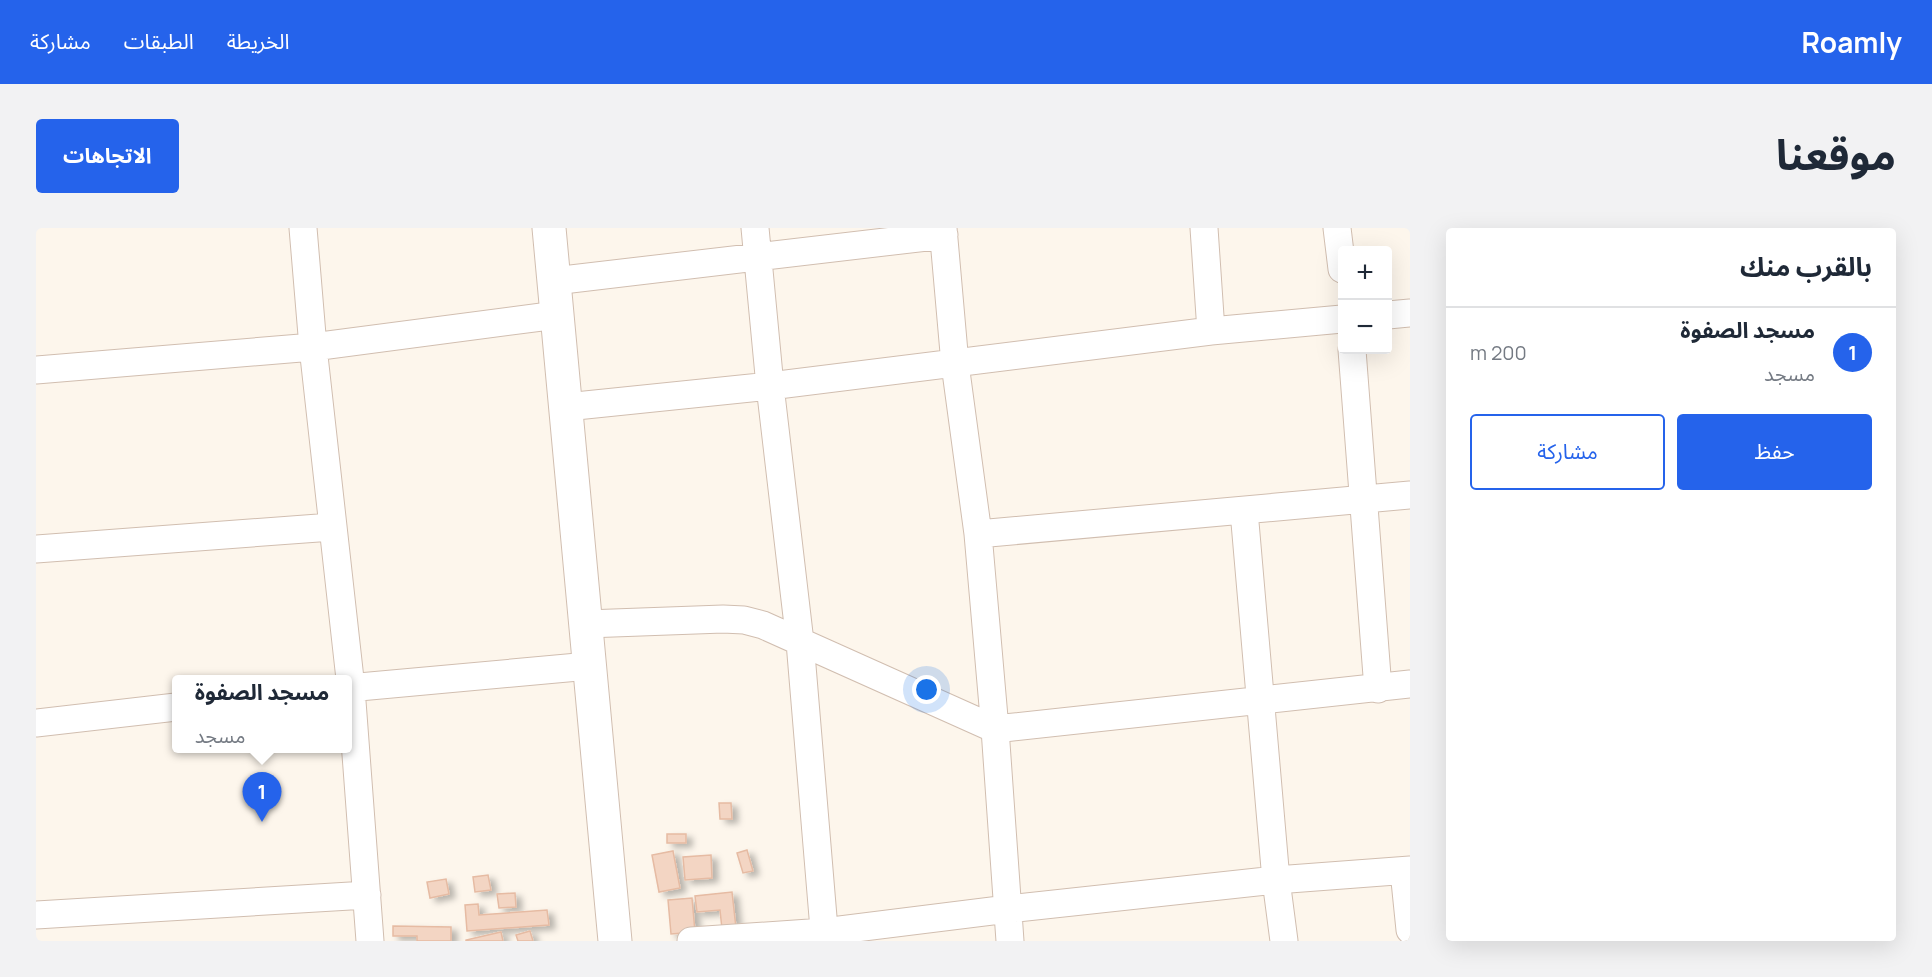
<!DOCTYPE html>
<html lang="ar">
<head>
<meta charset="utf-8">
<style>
	:root { --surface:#fff; --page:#f2f2f3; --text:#1f2937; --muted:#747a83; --line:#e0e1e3; --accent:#2563eb }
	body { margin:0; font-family:Manrope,"Noto Sans Arabic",sans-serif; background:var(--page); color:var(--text); direction:rtl }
	.controls { position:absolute; right:18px; top:18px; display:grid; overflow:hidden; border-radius:6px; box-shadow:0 6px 24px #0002 }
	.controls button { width:54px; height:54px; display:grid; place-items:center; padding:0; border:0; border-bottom:2px solid var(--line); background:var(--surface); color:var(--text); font:30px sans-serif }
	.you { position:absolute; left:891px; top:462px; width:21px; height:21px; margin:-15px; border:4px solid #fff; border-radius:50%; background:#1a73e8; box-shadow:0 0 0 9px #1a73e833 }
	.badge { display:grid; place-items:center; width:39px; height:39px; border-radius:50%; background:var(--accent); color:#fff; font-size:20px; font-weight:700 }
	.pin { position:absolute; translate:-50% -50px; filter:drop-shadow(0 2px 3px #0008) }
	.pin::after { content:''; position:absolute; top:32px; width:21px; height:18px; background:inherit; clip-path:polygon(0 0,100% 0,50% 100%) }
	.popup { position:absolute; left:136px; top:447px; width:180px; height:78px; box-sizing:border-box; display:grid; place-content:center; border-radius:6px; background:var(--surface); filter:drop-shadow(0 2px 4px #0005); font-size:20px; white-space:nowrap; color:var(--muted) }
	.popup b { font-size:22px; color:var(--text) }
	.popup::after { content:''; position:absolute; left:50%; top:100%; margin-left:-12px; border:12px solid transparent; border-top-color:var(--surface) }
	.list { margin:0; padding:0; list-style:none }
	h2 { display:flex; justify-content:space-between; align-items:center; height:78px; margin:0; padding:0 24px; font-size:26px }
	h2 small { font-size:20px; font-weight:400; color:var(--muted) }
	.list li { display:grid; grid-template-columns:39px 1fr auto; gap:18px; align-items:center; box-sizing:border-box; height:90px; padding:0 24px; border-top:2px solid var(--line) }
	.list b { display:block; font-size:22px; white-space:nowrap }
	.list p { margin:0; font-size:20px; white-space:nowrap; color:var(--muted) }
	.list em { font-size:20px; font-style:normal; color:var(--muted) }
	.actions { display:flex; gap:12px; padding:18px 24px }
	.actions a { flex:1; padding:14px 0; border:2px solid var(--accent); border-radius:6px; text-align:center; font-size:21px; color:var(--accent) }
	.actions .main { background:var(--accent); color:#fff }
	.map { position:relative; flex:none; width:1374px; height:713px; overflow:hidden; direction:ltr; border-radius:6px }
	header { display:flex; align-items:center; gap:36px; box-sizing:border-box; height:84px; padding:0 30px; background:var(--accent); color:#fff }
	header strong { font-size:28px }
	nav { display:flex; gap:33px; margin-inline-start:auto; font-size:21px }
	.intro { display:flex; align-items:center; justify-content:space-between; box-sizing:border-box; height:144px; padding:0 36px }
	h1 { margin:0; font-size:42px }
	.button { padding:15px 27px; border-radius:6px; background:var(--accent); color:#fff; font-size:21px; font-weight:700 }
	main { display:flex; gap:36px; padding:0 36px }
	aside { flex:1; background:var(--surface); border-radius:6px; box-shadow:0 6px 24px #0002 }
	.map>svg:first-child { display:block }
	.building { fill:#f3d5c3; stroke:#e6bba3; stroke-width:1.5; filter:url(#shadow) }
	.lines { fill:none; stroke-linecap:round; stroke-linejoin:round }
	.minor-casing { stroke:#d1beb0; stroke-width:29 }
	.tertiary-casing { stroke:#d1beb0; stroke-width:35 }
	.minor { stroke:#fff; stroke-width:27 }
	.tertiary { stroke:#fff; stroke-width:33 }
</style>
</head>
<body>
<header>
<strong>Roamly</strong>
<nav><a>الخريطة</a><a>الطبقات</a><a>مشاركة</a></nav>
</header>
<div class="intro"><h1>موقعنا</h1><a class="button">الاتجاهات</a></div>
<main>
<aside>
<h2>بالقرب منك<small></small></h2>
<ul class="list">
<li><span class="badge">1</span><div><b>مسجد الصفوة</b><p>مسجد</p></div><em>200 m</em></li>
</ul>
<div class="actions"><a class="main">حفظ</a><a>مشاركة</a></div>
</aside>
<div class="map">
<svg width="1374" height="713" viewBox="0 0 1374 713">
	<defs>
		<filter id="shadow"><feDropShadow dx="6" dy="4" stdDeviation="3" flood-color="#0004"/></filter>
	</defs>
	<rect width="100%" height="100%" fill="#fdf6ec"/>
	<!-- building -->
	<path class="building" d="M683,575h12l1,16h-12z
		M631,606h19v9h-19z
		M711,622l6,21 -10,2 -6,-20z
		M637,623l7,37 -21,4 -7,-37z
		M675,627l1,23 -27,2 -2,-23z
		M452,647l3,15 -16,2 -2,-15z
		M410,651l3,15 -19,4 -3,-16z
		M696,664l4,36 -14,1 -2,-19 -23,2 -2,-16z
		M479,665l1,14 -17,1 -2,-14z
		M656,670l3,34 -24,2 -3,-34z
		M442,676l1,11 68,-5 2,15 -82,6 -2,-26z
		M357,698l58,1v14h-34v-5h-24z
		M494,703l3,10h-15l-2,-6z
		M465,704l2,9h-37v-1z"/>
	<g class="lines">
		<!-- minor casing -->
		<g class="minor-casing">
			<path id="minor" d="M267,0l10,119 38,341 19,253
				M719,0l15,158 30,256 25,299
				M907,0l12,136 23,170 17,195 15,212
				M1168,0l7,103
				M1301,0l5,41
				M518,53l390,-46
				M1352,87l22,-2
				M1316,122l26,339
				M0,142l277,-23 244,-32
				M530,179l204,-21 441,-55 131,-12
				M1208,283l32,369 8,61
				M942,306l432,-39
				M0,321l296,-22
				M550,396l137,-5 21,1 19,5 232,104 415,-45
				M312,460l241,-22
				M0,495l140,-16
				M1368,643l6,59
				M0,687l331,-20
				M655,713l133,-9 184,-23 268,-29 134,-10"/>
		</g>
		<!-- tertiary casing -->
		<g class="tertiary-casing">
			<path id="tertiary" d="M513,0l66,713"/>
		</g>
		<!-- minor -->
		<use href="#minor" class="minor"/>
		<!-- tertiary -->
		<use href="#tertiary" class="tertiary"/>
	</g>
</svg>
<div class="controls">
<button>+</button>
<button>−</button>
</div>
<div class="you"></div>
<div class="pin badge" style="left:226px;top:594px">1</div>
<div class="popup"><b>مسجد الصفوة</b>مسجد</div>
</div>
</main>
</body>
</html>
